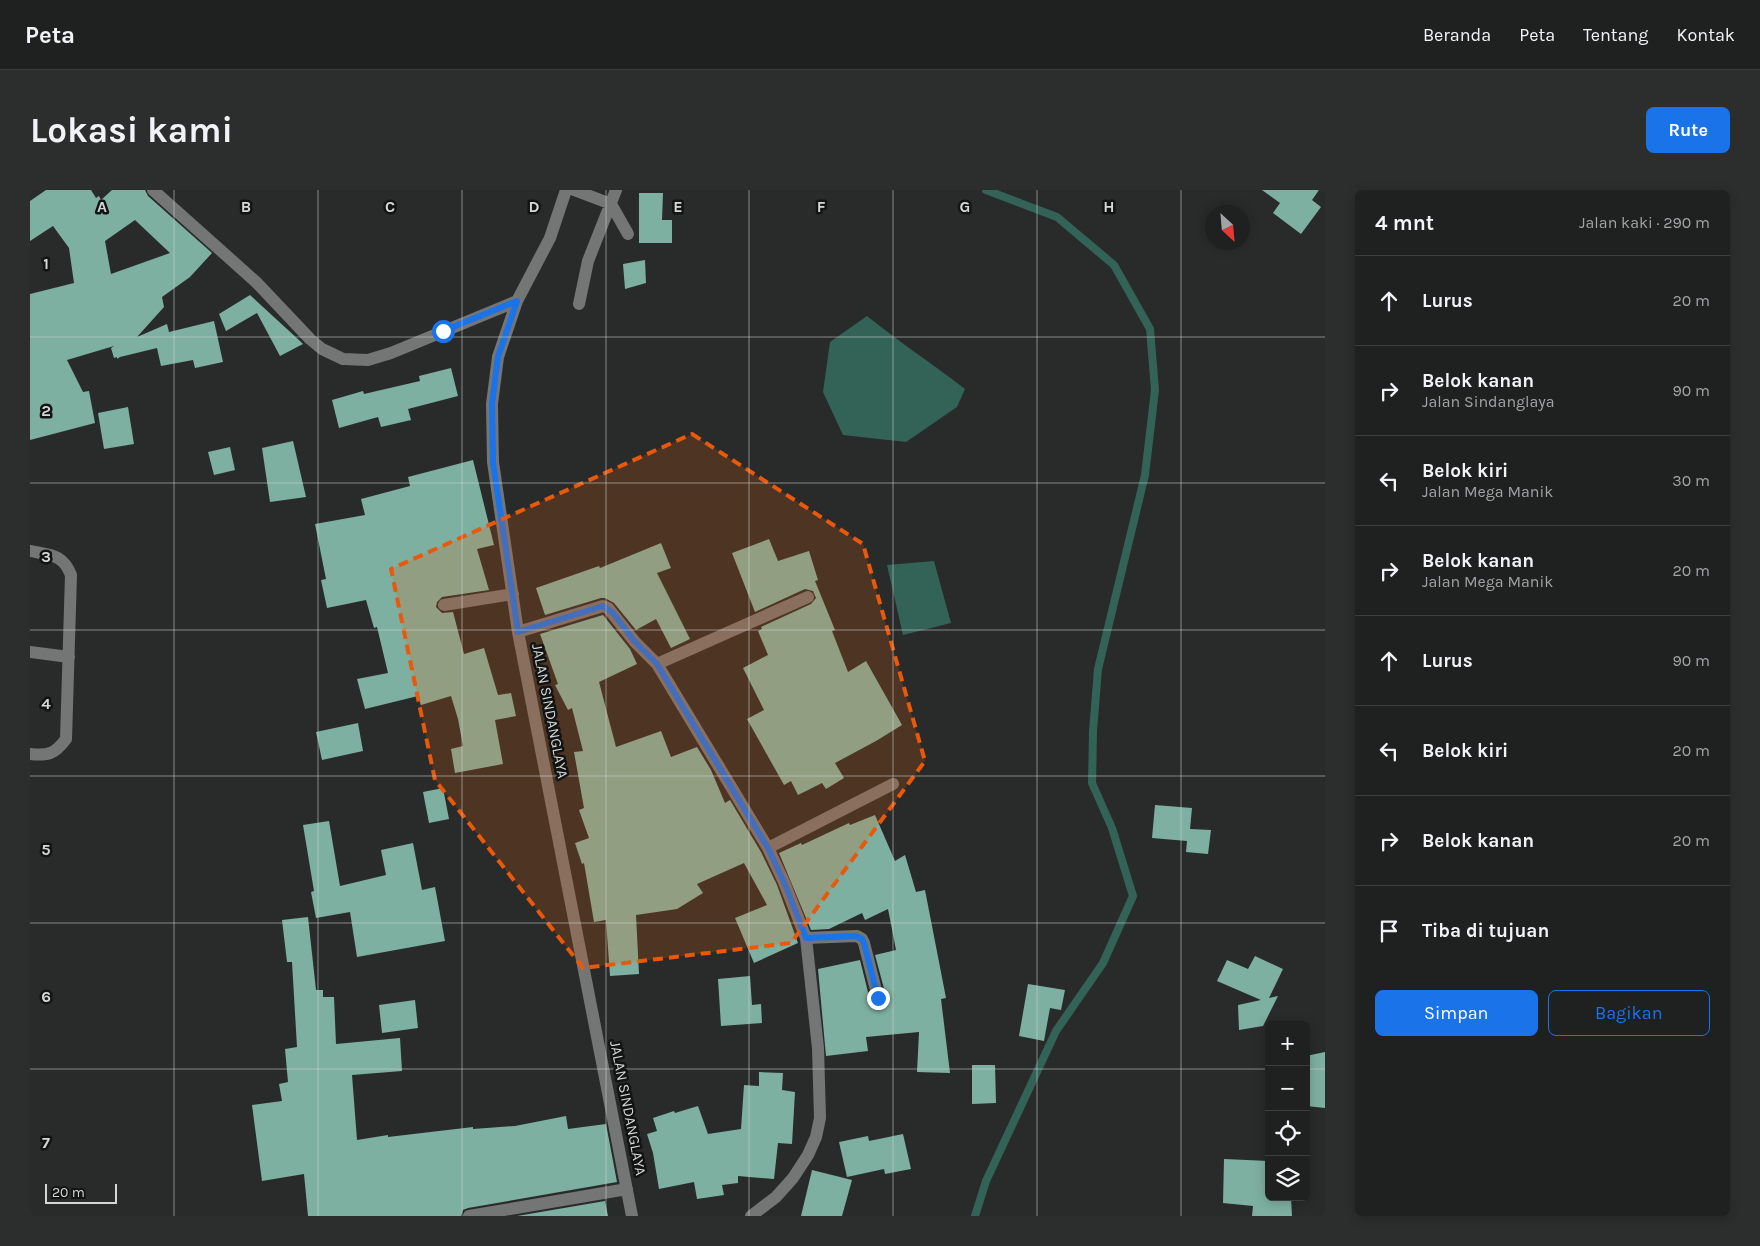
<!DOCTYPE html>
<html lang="id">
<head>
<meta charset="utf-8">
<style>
	:root { --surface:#1f2020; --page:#2c2d2d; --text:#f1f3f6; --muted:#a1a3a5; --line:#3c3e3e; --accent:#1a73e8 }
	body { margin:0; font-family:Karla,sans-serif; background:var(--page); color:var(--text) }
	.controls { position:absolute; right:15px; bottom:15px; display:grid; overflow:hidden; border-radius:8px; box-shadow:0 2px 12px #0003 }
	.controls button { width:45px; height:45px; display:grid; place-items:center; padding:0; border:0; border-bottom:1px solid var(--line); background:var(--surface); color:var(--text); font:25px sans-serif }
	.compass { position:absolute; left:1175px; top:15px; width:45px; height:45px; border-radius:50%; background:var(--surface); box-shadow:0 2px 12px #0003; rotate:154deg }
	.scale { position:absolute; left:15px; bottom:12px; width:72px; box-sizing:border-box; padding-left:5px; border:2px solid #d5d7d6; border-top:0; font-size:14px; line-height:18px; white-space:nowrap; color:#d5d7d6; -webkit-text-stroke:4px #121313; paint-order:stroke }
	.stop { position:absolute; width:15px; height:15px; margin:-11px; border:4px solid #1a73e8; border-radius:50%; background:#fff }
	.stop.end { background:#1a73e8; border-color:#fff; box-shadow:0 1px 5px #0008 }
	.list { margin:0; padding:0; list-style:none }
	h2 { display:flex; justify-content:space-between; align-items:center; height:65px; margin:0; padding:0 20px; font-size:21px }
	h2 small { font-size:16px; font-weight:400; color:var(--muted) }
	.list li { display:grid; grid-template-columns:32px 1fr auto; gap:15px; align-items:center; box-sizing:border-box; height:90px; padding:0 20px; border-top:1px solid var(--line) }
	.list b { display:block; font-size:19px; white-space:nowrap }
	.list p { margin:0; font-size:16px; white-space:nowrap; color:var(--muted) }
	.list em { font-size:16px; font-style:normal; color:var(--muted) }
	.actions { display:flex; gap:10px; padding:15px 20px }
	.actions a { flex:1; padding:11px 0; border:1px solid var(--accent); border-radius:8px; text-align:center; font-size:18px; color:var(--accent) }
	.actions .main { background:var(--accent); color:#fff }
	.icon { flex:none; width:28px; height:28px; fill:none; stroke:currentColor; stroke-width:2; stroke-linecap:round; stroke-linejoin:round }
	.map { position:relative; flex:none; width:1295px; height:1026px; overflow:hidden; border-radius:8px }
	header { display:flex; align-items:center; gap:30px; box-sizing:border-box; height:70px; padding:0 25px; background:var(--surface); border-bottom:1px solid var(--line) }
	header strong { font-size:24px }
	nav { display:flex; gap:28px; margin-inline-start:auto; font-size:18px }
	.intro { display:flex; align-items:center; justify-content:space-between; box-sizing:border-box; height:120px; padding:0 30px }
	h1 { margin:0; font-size:35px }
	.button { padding:12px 22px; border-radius:8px; background:var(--accent); color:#fff; font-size:18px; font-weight:700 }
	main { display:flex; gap:30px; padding:0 30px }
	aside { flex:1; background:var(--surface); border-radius:8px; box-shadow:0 2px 12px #0003 }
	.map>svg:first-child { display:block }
	.water { fill:#326356 }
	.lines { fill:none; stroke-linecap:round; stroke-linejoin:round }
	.stream { stroke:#326356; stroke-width:8 }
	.building { fill:#7db0a1; fill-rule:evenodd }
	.minor { stroke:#747575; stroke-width:12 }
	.route { stroke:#1a73e8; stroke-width:6 }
	.marked { fill:#e8590c; fill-opacity:0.2; stroke:#e8590c; stroke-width:4; stroke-dasharray:10 6; stroke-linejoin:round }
	.grid { fill:none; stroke:#d5d7d6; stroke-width:1; stroke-opacity:0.55 }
	.labels { text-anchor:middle; stroke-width:5; stroke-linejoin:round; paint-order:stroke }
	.street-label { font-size:15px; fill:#d5d7d6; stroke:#121313 }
	.grid-label { font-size:16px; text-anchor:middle; font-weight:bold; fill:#d5d7d6; stroke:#121313; stroke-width:5; stroke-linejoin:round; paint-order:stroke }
</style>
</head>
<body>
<header>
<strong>Peta</strong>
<nav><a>Beranda</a><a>Peta</a><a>Tentang</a><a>Kontak</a></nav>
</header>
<div class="intro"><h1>Lokasi kami</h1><a class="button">Rute</a></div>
<main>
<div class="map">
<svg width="1295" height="1026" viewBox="0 0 1295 1026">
	<rect width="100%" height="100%" fill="#292b2a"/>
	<!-- water -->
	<path class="water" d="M837,126c32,26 66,48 98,73l-8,18 -51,35 -63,-7 -20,-43 7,-50z
		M904,371l17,62 -48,12 -16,-70z"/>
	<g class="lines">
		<!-- stream -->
		<path class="stream" d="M945,1026l11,-35 70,-150 47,-68 30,-67 -21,-68 -20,-45 1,-52 5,-62 47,-194 10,-85 -5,-61 -36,-64 -57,-48 -71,-27"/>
	</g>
	<!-- building -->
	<path class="building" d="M16,0h45l5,8 3,-2 2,4 11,-10h33l3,6 64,57 -22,24 -28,20 2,10 -27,30 30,-13 2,8 45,-11 9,41 -28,6 -2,-8 -32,6 -4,-18 -37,9 -3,2v-2l-3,1 -3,-10 3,-2 -47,14 16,32 6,-1 6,32 -65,17v-146l44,-11 -5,-35 -16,-22 -23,15v-40zM105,30l35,33 -59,21 -6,-33z
		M1232,0h57l-7,10 9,7 -20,27 -28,-21 7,-10z
		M609,3h24l-1,27h10v23h-33z
		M615,70l1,23 -21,6 -2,-25z
		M220,105l50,46 3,3 -23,12 -23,-43 -31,18 -7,-17z
		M421,178l7,28 -50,13 3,11 -30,7 -3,-10 -39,11 -7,-28 31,-9 1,3 56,-13 -1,-5z
		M98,217l6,37 -30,5 -6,-36z
		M263,251l13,56 -36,5 -8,-54z
		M200,257l5,23 -21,5 -6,-23z
		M443,270l21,85 -17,4 12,41 -47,7 -5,5 -1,5 6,6 11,-1 11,42 20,-6 14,47 13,-2 5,23 -21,4 8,44 -48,9 -4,-24 12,-3 -5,-27 -7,-23 -30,9 -3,-9 -53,13 -8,-30 31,-6 -11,-46 -3,1 -8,-28 -39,8 -6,-28 5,-1 -11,-55 50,-9 -4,-16 49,-13 -2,-9z
		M739,349l9,22 31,-10 9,29 -3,1 20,49 -3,1 16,41 18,-11 36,64 -26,16 -41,22 9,15 -18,11 -4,-6 -24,12 -7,-14 -7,4 -37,-66 17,-9 -21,-42 25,-13 -10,-24 4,-2 -1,-2 50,-23 5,-6 -3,-7 -8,-2 -50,23 -23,-59z
		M631,353l10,25 -14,5 33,66 -19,9 -15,-29 -20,11 -22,-27 -9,-5h-4l-56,17 -9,-27 63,-22 1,2z
		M573,425l27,34 7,15 -38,18 17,65 45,-16 10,26 26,-10 14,23 14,33 5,-3 31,52 16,33 21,58 -44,20 -19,-45 32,-13 -23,-42 -47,21 6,9 -26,16 -41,6 3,59 -29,2 -4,-56 -12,2 -10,-59 -2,1 -7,-21 14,-5 -10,-28 5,-2 -10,-56 9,-1 -11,-43 -4,2 -13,-25 3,-1 -18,-50z
		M328,533l5,28 -41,9 -6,-28z
		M413,598l6,31 -20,4 -6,-31z
		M1125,615l37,3 -2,21 21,1 -3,24 -22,-2 1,-11 -35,-3z
		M845,625l20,46 10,-6 11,37 9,-2 21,108 -5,1 9,74 -33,-1 2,-40 -53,5 2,14 -42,5 -8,-87 42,-9 10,40 5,6 8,-2 3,-8 -11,-41 21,-5 -8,-41 -23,11 -3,-7 -33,16 -18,1 -32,-77 22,-10 1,2 47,-22 1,2z
		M299,631l11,65 46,-11 -5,-25 32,-7 9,47 13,-3 10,54 -88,16 -7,-45 -34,6 -5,-26 3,-1 -11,-66z
		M278,727l8,73h7v7h11l2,47 64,-6 2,33 -50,4 5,65 31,-5v2l85,-10v2l42,-3 51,-10 2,13 38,-5 11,58 -149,26 -5,2 -2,6h-153l-4,-42 -42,7 -10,-76 30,-4 -3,-17 9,-2 -3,-33 12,-2 -5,-85h-5l-5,-42z
		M1225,766l28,13 -14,29 9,-2 -15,30 -24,4 -1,-25 23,-5 -44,-19 10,-21 21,9z
		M720,786l2,29 9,-1 1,19 -41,3 -3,-47z
		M998,794l37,6 -4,20 -11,-2 -6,33 -25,-5z
		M385,810l3,28 -36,5 -3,-28z
		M1295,862v56l-19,-2v-50z
		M942,875h23l1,38 -24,1z
		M729,882l24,1 -1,17 13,2 -3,52 -14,-1 -4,36 -36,-3v7l-16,2 2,10 -27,4 -3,-17 -35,7 -6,-36 -6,-19 10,-3 -4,-13 21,-7 1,2 23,-7 10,28 33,-5 3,-44 15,1z
		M873,944l8,35 -26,5 -1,-5 -37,8 -8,-35 29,-6 1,5z
		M1194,969l45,2v36h22l1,19h-40l1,-10 -30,-3z
		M782,980l40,10 -10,36h-41z
		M575,1011l3,15h-91z"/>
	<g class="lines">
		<!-- minor -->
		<path class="minor" d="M123,0l103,92 54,57 12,10 21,10 25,1 23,-7 126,-52
			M536,0l-16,48 -33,63 -19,56 -6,47 1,58 25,170 114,584
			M544,0l37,14 17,30
			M549,114l9,-43 28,-71
			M0,361c20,4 33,3 41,24l-5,164c-11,15 -18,17 -36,15
			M414,415l69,-11
			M488,442l85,-26 5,2 27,34 22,22 111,184 16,34 22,56 12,110 2,70 -4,19 -8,18 -15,23 -17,19 -25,19
			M0,462l39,5
			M627,474l151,-67
			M738,658l125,-64
			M776,748l51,-2 5,3 2,4 14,55
			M439,1026l158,-27"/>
	</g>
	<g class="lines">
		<!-- route -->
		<path class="route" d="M413,141l74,-30 -19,56 -6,47 1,58 25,170 85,-26 10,7 22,29 22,22 111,184 16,34 22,56 50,-2 6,3 2,4 14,55"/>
	</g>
	<!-- marked area -->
	<path class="marked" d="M662,244l171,110 62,217 -134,182 -208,25 -148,-188 -44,-211z"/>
	<!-- grid -->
	<path class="grid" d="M144,0v1026M288,0v1026M432,0v1026M576,0v1026M719,0v1026M863,0v1026M1007,0v1026M1151,0v1026M0,147h1295M0,293h1295M0,440h1295M0,586h1295M0,733h1295M0,879h1239M1276,879h19"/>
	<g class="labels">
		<!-- street labels -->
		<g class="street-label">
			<text transform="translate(520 521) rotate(79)" y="5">JALAN SINDANGLAYA</text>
			<text transform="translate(598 918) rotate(79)" y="5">JALAN SINDANGLAYA</text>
		</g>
	</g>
	<g class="grid-label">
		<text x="72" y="22">A</text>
		<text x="216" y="22">B</text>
		<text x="360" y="22">C</text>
		<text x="504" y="22">D</text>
		<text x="648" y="22">E</text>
		<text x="791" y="22">F</text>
		<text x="935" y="22">G</text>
		<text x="1079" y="22">H</text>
		<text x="16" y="79">1</text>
		<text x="16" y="226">2</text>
		<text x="16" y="372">3</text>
		<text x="16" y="519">4</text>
		<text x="16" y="665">5</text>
		<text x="16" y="812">6</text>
		<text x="16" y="958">7</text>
	</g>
</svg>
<div class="controls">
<button>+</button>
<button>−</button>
<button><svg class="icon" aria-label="locate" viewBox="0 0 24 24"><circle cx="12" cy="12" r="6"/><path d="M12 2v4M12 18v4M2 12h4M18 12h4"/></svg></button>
<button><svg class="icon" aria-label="layers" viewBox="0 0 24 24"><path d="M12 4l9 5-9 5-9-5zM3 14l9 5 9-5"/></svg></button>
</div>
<svg class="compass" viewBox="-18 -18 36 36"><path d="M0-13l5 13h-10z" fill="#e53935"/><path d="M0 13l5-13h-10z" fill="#a1a3a5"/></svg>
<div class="scale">20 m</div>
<div class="stop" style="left:413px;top:141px"></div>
<div class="stop end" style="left:848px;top:808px"></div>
</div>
<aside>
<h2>4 mnt<small>Jalan kaki · 290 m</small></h2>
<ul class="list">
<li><svg class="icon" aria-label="ahead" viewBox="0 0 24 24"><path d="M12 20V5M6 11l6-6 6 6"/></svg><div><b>Lurus</b></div><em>20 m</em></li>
<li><svg class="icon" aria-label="right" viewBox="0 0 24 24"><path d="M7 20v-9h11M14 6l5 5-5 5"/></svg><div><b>Belok kanan</b><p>Jalan Sindanglaya</p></div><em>90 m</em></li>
<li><svg class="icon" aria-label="left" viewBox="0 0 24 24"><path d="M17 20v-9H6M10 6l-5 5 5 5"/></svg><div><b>Belok kiri</b><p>Jalan Mega Manik</p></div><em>30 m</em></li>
<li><svg class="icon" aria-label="right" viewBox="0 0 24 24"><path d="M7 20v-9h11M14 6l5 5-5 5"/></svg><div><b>Belok kanan</b><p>Jalan Mega Manik</p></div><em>20 m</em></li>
<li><svg class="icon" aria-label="ahead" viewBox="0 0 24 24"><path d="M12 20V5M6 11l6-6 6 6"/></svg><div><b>Lurus</b></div><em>90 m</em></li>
<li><svg class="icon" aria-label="left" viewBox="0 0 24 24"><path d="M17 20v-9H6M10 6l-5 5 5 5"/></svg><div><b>Belok kiri</b></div><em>20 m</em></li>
<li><svg class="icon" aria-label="right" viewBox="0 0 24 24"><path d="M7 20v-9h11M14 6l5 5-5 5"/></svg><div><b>Belok kanan</b></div><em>20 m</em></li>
<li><svg class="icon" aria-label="arrive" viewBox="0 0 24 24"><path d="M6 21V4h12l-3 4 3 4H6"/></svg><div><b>Tiba di tujuan</b></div></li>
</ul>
<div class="actions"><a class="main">Simpan</a><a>Bagikan</a></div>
</aside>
</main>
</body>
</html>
